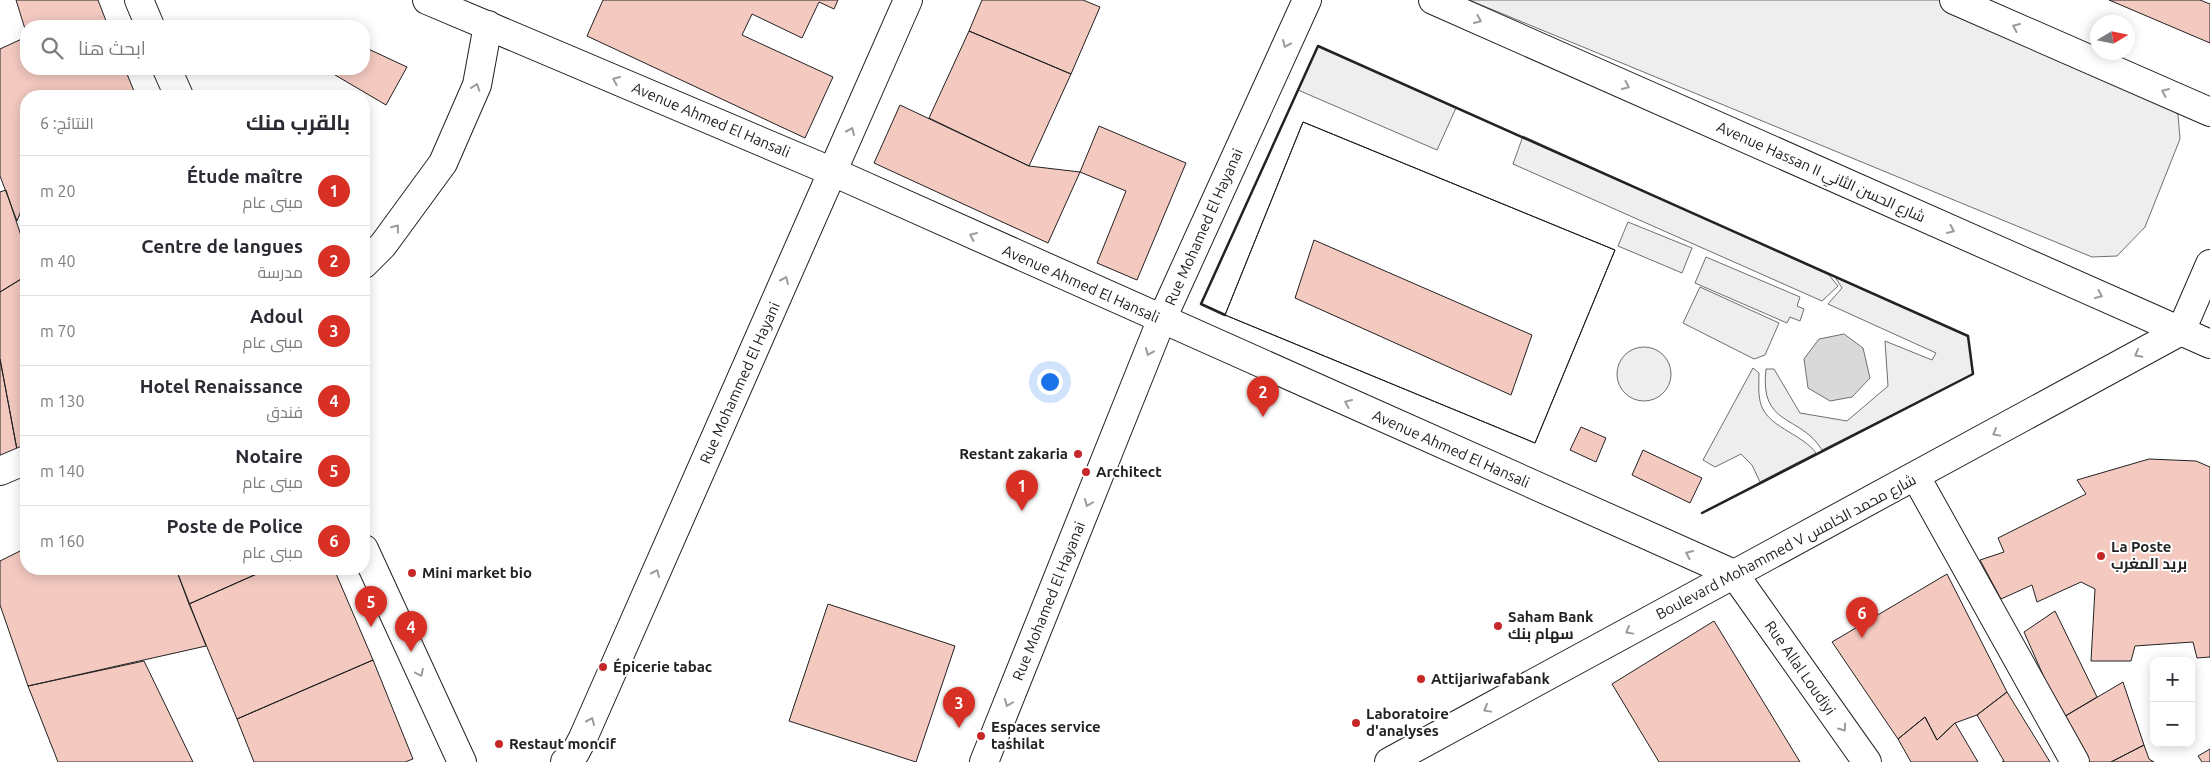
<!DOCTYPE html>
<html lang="ar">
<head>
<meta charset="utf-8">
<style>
	:root { --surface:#fff; --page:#f7f7f7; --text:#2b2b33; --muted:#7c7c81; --line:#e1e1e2; --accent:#d93025 }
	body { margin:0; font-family:Ubuntu,Cairo,sans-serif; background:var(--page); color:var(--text); direction:rtl }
	.controls { position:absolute; right:15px; bottom:15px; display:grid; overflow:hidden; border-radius:10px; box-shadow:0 2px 12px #0003 }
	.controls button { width:45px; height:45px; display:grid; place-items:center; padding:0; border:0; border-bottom:1px solid var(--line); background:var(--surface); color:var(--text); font:25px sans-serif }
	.compass { position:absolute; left:2090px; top:15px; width:45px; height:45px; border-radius:50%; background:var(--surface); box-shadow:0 2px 12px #0003; rotate:80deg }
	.you { position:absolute; left:1049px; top:381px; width:18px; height:18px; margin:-12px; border:4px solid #fff; border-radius:50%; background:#1a73e8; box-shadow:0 0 0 8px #1a73e833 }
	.badge { display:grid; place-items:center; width:32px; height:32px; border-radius:50%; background:var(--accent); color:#fff; font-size:16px; font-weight:700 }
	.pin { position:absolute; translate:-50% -41px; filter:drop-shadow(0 1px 2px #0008) }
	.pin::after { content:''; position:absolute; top:26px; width:18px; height:15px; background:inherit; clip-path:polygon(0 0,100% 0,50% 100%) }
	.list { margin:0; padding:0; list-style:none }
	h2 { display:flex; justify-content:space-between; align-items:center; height:65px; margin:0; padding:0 20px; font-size:21px }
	h2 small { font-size:16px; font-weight:400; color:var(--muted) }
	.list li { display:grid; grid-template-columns:32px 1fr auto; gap:15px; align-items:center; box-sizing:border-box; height:70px; padding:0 20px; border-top:1px solid var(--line) }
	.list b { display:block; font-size:19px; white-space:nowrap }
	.list p { margin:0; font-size:16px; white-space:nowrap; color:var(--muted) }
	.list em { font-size:16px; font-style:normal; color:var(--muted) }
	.icon { flex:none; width:28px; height:28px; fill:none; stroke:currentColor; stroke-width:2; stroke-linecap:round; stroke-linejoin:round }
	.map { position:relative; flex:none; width:2210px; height:762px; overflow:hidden; direction:ltr }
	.search { position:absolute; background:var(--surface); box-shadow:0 2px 12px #0003; left:20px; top:20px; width:350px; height:55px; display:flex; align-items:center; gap:12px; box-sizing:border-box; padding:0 18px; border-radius:20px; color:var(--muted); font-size:19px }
	.panel { position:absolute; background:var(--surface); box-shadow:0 2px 12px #0003; left:20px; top:90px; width:350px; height:485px; border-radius:20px; direction:rtl }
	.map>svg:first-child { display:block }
	.green { fill:#eee; stroke:#6f6f6f }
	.water { fill:#d9d9d9; stroke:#6f6f6f }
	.building { fill:#f3c9c0; stroke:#222; fill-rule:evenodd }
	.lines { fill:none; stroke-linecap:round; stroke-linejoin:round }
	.minor-casing { stroke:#222; stroke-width:30 }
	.major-casing { stroke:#222; stroke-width:30 }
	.minor { stroke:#fff; stroke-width:28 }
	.major { stroke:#fff; stroke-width:28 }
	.wall { stroke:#222; stroke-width:2.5 }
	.oneway { stroke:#9c9c9c }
	.poi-dot { fill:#c62828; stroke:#fff; stroke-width:2 }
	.labels { text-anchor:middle; stroke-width:4; stroke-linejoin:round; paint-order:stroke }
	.street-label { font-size:15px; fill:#222; stroke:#fff }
	.poi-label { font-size:15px; font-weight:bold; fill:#222; stroke:#fff; text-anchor:start }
</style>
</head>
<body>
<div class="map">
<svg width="2210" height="762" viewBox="0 0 2210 762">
	<rect width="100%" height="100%" fill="#fff"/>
	<!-- green -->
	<path class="green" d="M1469,0h476l216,96 17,19 2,24 -35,88 -28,29 -25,1z
		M1318,46l138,62 -19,42 -139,-60z
		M1523,136l306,139 9,11 -16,15 -309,-137z
		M1628,222l64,26 -10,25 -64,-27z
		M1706,257l94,40 -3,9 7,3 -4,12 -10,-4 -3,6 -92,-40z
		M1835,277l133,59 5,38 -151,76c-22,-36 -63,-23 -56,-81h8l26,44 47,8 41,-35 -3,-45 47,19 4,-7 -108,-49 14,-16z
		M1700,287l79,36 -14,32 -11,4 -71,-36z
		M1617 374a27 27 0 1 1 54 0a27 27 0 1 1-54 0Z
		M1753,368l6,5c0,9 -1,19 1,28 5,26 42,32 56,52l-56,29 -8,-17 -11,-11 -26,13 -12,-7z"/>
	<!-- water -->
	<path class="water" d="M1844,334l19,14 7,30 -18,19 -22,4 -22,-13 -4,-29 15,-20z"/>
	<!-- building -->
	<path class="building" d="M16,0h82l10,26h-82v6z
		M603,0h235l-4,9 -15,-7 -17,36 -50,-24 -10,21 91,42 -28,61 -218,-102z
		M982,0h101l17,7 -29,67 -102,-43z
		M2109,0h91l10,4v39z
		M969,31l102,43 -42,92 -100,-48z
		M26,37v32h99l11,27h-110v102l-9,23 -17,-45v-127z
		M364,47l43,20 -21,38 -56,-33 2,-3h32z
		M900,105l129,61 51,6 -32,71 -174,-80z
		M1303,122l312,128 -80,193 -310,-128zM1314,240l218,95 -21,60 -216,-97z
		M1303,122l312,128 -80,193 -310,-128z
		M1099,126l87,37 -49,117 -40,-17 29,-72 -46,-19z
		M6,190l20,61v25l-26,16v-100z
		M26,276v175l-8,4 -18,-96v-67z
		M0,359l18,96 -18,6z
		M1581,427l25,11 -10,24 -26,-12z
		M1643,450l59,28 -12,25 -58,-28z
		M2149,459l47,2 14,6v190l-13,1 -4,-16 -58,4 -4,15h-40l4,-72 -14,-7 -44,20 -5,-17 -31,14 -21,-39 24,-8 -6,-14 88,-44 -9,-14z
		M26,548v21h150l30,77 -178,40 -28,-81v-44z
		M176,569h92l-79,35z
		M268,569h66l39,91 -136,59 -48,-115z
		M1947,574l60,118 -30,23 -22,8 -18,17 -12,-23 -27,22 -66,-97z
		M828,604l127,42 -39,116 -127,-41z
		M2055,611l42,86 -35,21 -38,-86z
		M1714,621l86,141h-141l-47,-78z
		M373,660l40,99 -8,3h-151l-17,-43z
		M144,661l49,101h-135l-30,-76z
		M2123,682l21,63 -33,17h-27l-22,-44z
		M2007,692l43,70h-48l2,-1 -27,-46z
		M1925,717l12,23 18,-17 23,39h-67l-13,-23z
		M2144,745l5,14 5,3h-43z
		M2210,749v13h-8l-4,-6z"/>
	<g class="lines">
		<!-- minor casing -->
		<g class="minor-casing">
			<path id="minor" d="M139,0l11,26
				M427,0l406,172 901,402
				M167,69l12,27
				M364,264l19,-19 60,-82 34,-78 11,-60
				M0,471l26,-11
				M1916,477l159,285
				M364,549l98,213
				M1734,574l133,188
				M565,762l10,-9 8,-15 325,-738
				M984,762l177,-441 146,-321
				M1389,762l792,-431 29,-67"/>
		</g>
		<!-- major casing -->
		<g class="major-casing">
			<path id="major" d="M1433,0l777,344
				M1954,0l256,112"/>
		</g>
		<!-- minor -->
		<use href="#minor" class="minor"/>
		<!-- major -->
		<use href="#major" class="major"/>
		<!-- wall -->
		<path class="wall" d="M1225,315l-24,-11 117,-258 650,290 5,38 -271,139"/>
	</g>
	<!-- one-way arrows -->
	<defs><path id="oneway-chevron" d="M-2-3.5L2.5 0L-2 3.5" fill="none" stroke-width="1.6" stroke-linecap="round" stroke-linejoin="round" transform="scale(1.25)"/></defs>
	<g class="oneway">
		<use href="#oneway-chevron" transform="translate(1478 20) rotate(24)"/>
		<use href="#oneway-chevron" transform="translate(2016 27) rotate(-156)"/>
		<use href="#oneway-chevron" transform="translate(1286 44) rotate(114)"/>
		<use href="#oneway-chevron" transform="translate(616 80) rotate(-157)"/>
		<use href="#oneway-chevron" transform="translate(1626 86) rotate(24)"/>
		<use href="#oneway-chevron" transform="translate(476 87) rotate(-71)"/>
		<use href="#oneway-chevron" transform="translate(2165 92) rotate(-156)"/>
		<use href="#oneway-chevron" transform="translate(851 131) rotate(-66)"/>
		<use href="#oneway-chevron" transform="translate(396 228) rotate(-52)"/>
		<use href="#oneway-chevron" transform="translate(1951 230) rotate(24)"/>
		<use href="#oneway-chevron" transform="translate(973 236) rotate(-156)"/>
		<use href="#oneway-chevron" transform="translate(785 280) rotate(-66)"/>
		<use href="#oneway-chevron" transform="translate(2099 295) rotate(24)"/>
		<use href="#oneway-chevron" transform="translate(1149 352) rotate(112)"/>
		<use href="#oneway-chevron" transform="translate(2138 354) rotate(152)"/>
		<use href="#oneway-chevron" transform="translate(1348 403) rotate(-156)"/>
		<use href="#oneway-chevron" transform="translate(1996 433) rotate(151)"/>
		<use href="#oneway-chevron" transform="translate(1088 503) rotate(112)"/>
		<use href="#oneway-chevron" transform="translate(1689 554) rotate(-156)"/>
		<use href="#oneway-chevron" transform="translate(656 573) rotate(-66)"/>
		<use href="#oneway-chevron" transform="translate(1629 631) rotate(151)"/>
		<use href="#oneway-chevron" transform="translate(420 673) rotate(65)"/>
		<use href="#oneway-chevron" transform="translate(1008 703) rotate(112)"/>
		<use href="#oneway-chevron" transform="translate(1487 709) rotate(151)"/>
		<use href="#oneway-chevron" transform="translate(591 721) rotate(-66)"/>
		<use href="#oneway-chevron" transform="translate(1843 728) rotate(55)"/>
	</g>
	<!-- markers -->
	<g class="poi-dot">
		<circle cx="1078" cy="454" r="5"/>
		<circle cx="1086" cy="472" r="5"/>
		<circle cx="2101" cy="556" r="5"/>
		<circle cx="412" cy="573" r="5"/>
		<circle cx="1498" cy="626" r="5"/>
		<circle cx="603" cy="667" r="5"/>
		<circle cx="1421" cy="679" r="5"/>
		<circle cx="1356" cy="723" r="5"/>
		<circle cx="981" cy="736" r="5"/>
		<circle cx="499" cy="744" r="5"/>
	</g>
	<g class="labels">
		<!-- street labels -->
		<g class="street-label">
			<text transform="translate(711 120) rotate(23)" y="5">Avenue Ahmed El Hansali</text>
			<text transform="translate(1821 172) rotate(24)" y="5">Avenue Hassan II شارع الحسن الثاني</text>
			<text transform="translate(1204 227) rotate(-66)" y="5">Rue Mohamed El Hayanai</text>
			<text transform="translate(1081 284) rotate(24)" y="5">Avenue Ahmed El Hansali</text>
			<text transform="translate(740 383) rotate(-66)" y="5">Rue Mohammed El Hayani</text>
			<text transform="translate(1451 449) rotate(24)" y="5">Avenue Ahmed El Hansali</text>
			<text transform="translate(1786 547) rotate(-28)" y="5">Boulevard Mohammed V شارع محمد الخامس</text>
			<text transform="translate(1049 601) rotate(-68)" y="5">Rue Mohamed El Hayanai</text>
			<text transform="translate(1800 668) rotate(55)" y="5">Rue Allal Loudiyi</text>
		</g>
		<!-- poi labels -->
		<g class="poi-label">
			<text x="1068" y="459" text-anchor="end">Restant zakaria</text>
			<text x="1096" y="477">Architect</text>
			<text x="2111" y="552">La Poste<tspan x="2111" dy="17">بريد المغرب</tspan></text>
			<text x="422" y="578">Mini market bio</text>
			<text x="1508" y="622">Saham Bank<tspan x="1508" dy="17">سهام بنك</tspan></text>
			<text x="613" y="672">Épicerie tabac</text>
			<text x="1431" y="684">Attijariwafabank</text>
			<text x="1366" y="719">Laboratoire<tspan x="1366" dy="17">d'analyses</tspan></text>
			<text x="991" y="732">Espaces service<tspan x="991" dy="17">tashilat</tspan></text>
			<text x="509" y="749">Restaut moncif</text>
		</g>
	</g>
</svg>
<div class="controls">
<button>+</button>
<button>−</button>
</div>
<svg class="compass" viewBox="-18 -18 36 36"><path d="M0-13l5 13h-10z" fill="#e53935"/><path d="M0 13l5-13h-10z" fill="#7c7c81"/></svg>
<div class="you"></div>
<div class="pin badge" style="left:1022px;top:511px">1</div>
<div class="pin badge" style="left:1263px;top:417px">2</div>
<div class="pin badge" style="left:959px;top:728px">3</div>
<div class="pin badge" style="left:411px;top:652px">4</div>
<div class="pin badge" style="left:371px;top:627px">5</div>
<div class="pin badge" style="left:1862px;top:638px">6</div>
<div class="search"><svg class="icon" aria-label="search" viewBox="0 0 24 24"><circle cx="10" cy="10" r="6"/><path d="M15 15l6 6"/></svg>ابحث هنا</div>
<section class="panel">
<h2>بالقرب منك<small>النتائج: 6</small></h2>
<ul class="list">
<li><span class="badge">1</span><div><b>Étude maître</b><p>مبنى عام</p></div><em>20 m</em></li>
<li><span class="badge">2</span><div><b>Centre de langues</b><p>مدرسة</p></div><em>40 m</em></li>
<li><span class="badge">3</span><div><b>Adoul</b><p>مبنى عام</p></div><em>70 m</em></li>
<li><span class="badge">4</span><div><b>Hotel Renaissance</b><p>فندق</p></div><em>130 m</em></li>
<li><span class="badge">5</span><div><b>Notaire</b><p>مبنى عام</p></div><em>140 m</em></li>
<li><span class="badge">6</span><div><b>Poste de Police</b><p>مبنى عام</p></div><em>160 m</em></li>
</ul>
</section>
</div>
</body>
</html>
